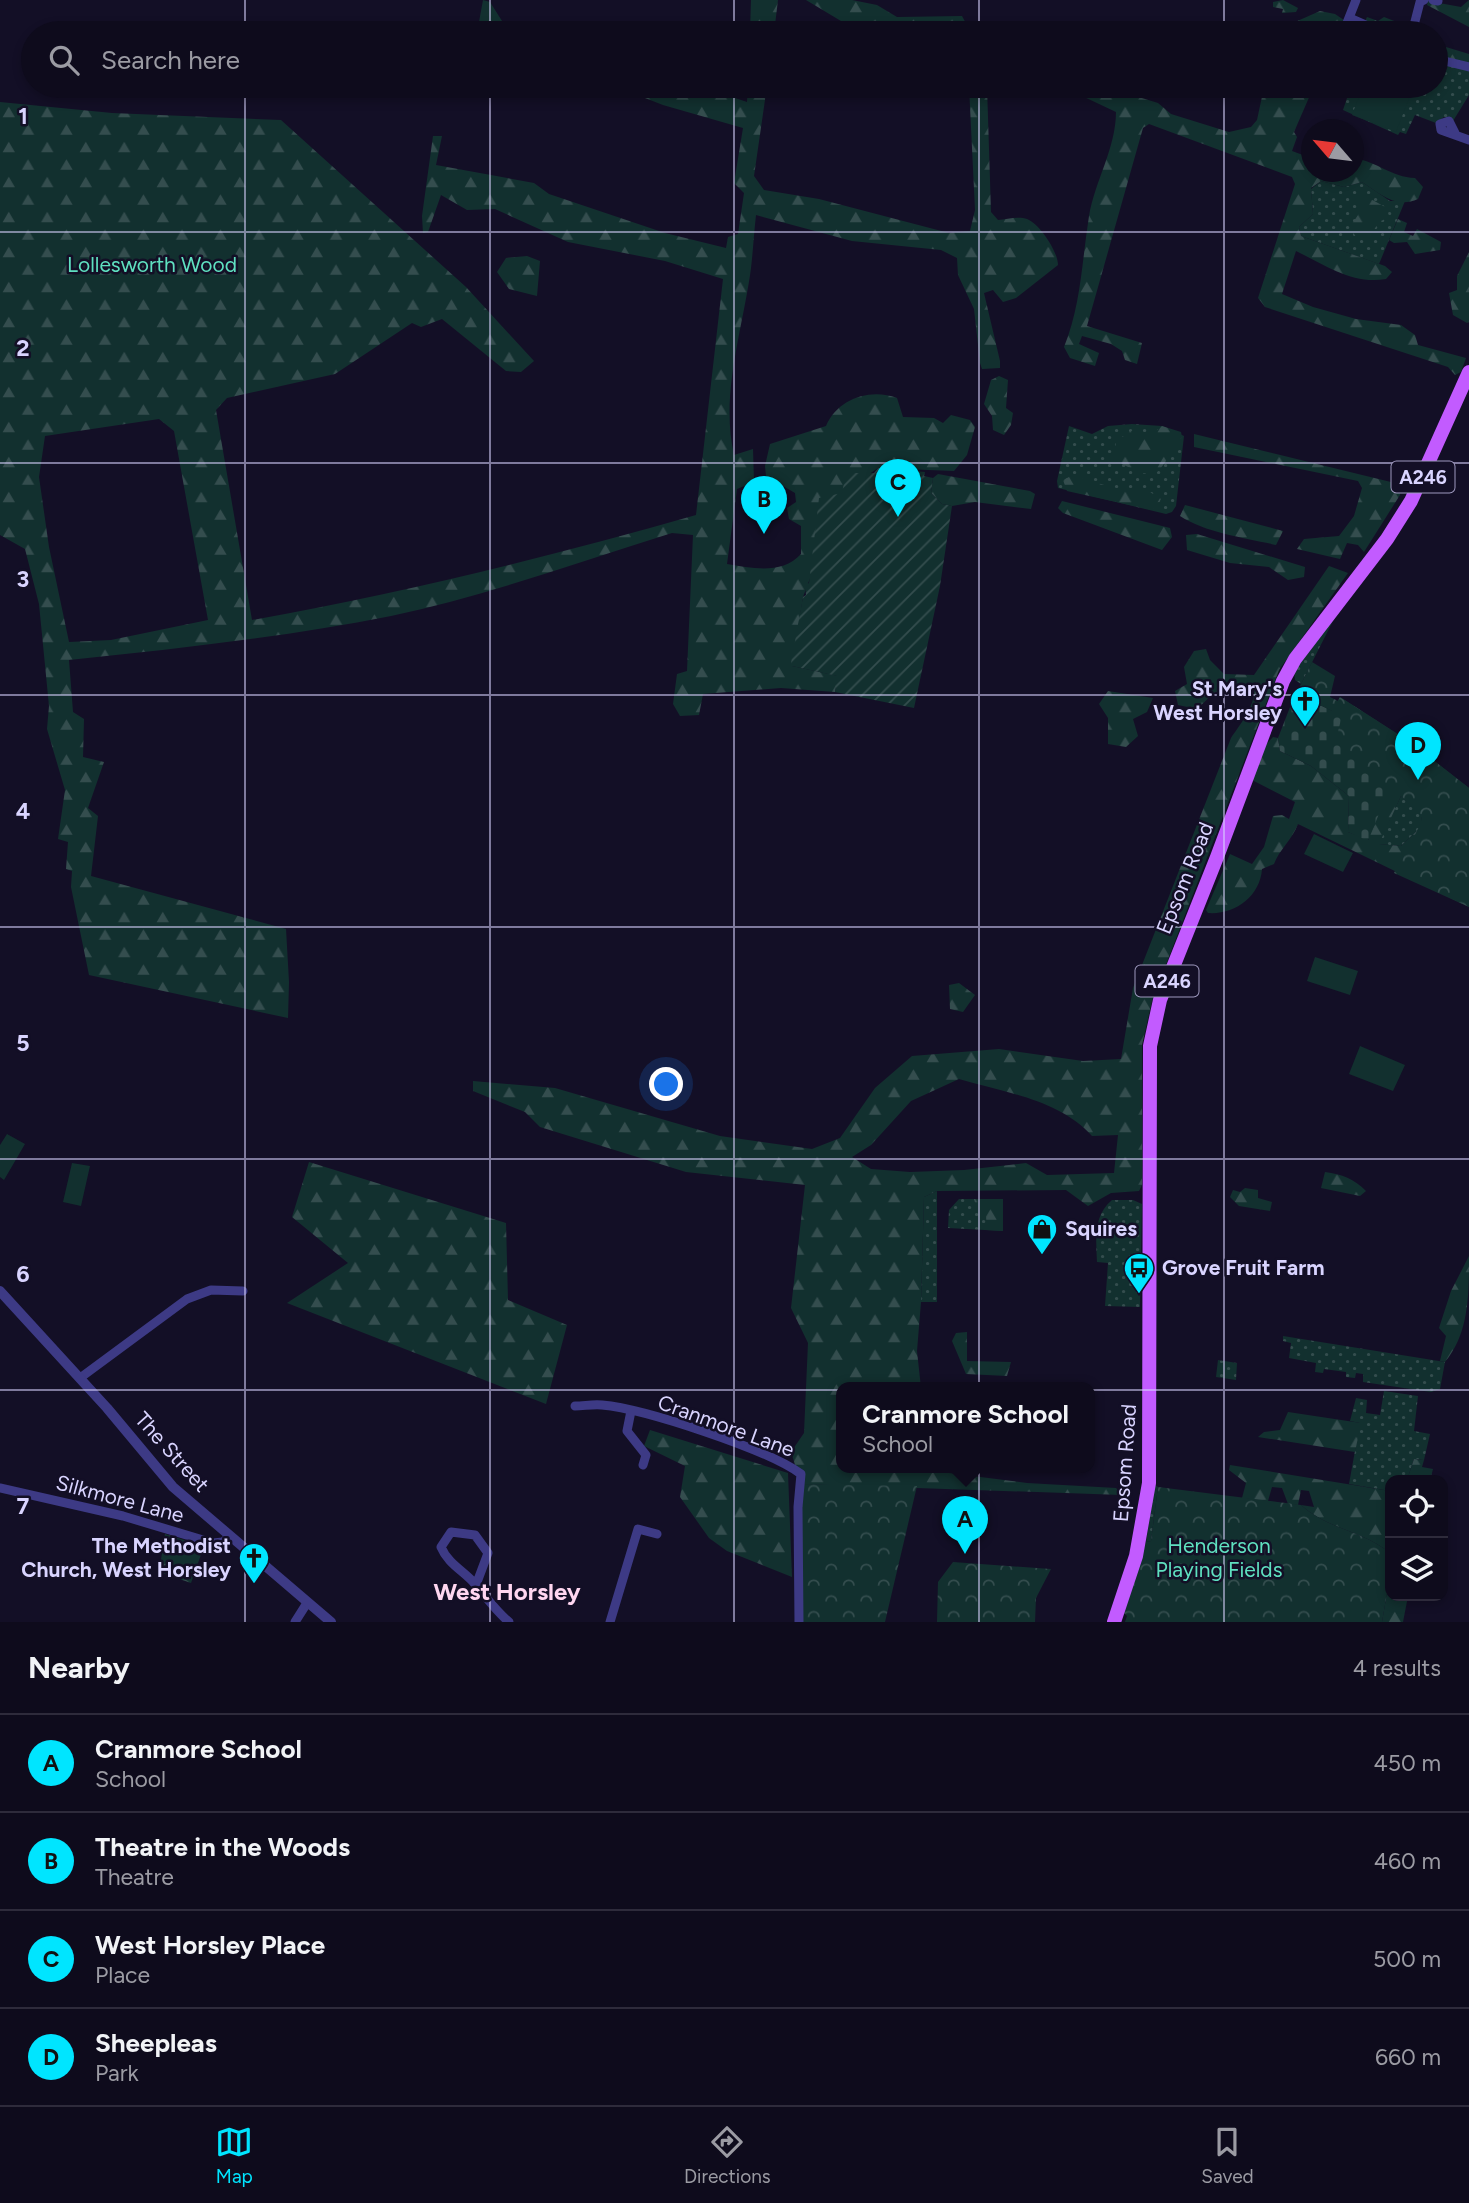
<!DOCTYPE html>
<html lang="en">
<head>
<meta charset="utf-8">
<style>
	:root { --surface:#0e0b1c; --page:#1c1929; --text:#f1f3f6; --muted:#9b9ba3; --line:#2e2b3b; --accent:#00e5ff }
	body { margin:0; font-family:Figtree,sans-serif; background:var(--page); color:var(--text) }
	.controls { position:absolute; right:21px; bottom:21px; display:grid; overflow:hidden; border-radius:14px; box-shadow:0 4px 10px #0003 }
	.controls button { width:63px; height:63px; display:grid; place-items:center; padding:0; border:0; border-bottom:2px solid var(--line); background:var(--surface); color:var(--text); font:35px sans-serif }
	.compass { position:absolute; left:1301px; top:119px; width:63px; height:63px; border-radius:50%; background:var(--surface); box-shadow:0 4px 10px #0003; rotate:298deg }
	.you { position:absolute; left:667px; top:1085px; width:24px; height:24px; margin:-18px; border:5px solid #fff; border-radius:50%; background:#1a73e8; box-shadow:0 0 0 10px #1a73e833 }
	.badge { display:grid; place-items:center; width:46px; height:46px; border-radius:50%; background:var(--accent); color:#111; font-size:23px; font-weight:700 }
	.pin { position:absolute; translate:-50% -58px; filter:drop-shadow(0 2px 4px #0008) }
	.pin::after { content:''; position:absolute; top:37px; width:24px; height:21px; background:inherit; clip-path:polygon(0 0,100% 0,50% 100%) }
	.popup { position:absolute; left:836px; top:1382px; width:259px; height:91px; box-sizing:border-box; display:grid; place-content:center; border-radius:14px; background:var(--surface); filter:drop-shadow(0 2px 5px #0005); font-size:23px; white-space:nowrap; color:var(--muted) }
	.popup b { font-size:26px; color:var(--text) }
	.popup::after { content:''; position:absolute; left:50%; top:100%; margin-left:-14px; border:14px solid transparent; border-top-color:var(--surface) }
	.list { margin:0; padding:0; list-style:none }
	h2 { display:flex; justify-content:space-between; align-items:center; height:91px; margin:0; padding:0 28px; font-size:30px }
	h2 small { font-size:23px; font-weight:400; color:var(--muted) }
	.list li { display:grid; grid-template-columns:46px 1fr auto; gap:21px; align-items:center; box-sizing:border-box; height:98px; padding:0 28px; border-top:2px solid var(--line) }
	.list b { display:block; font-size:26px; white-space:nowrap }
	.list p { margin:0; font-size:23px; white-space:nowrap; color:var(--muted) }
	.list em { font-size:23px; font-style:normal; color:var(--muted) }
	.icon { flex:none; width:38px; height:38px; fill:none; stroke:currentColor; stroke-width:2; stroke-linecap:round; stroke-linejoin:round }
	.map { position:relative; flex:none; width:1469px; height:1622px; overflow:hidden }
	.search { position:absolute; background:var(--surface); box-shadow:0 4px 10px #0003; left:21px; right:21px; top:21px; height:77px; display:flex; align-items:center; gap:18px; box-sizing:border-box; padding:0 24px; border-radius:38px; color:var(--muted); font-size:26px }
	.sheet { height:483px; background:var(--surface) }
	nav { display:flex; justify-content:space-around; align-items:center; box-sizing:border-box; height:98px; border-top:2px solid var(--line); background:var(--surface); font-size:19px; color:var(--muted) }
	nav a { display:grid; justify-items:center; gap:4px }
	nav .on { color:var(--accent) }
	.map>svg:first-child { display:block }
	.grass { fill:url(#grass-dots) }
	.forest { fill:url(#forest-firs); fill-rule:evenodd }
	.cemetery { fill:url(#cemetery-stones) }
	.park { fill:url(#park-crowns) }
	.garden { fill:url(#garden-furrows) }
	.pitch { fill:#12302f }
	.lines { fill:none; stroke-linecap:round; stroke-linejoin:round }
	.minor { stroke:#3d3a85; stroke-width:9 }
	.tertiary { stroke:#3d3a85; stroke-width:10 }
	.primary { stroke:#c25bff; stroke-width:14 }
	.grid { fill:none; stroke:#d9d4ff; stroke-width:2; stroke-opacity:0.55 }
	.labels { text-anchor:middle; stroke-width:5; stroke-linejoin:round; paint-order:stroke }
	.shield { fill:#130f26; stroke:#9e99be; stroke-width:2 }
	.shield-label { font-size:19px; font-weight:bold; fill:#d9d4ff }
	.park-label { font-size:21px; fill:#5fe0c0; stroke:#130f26 }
	.poi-label { font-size:21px; font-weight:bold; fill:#d9d4ff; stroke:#130f26; text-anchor:end }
	.street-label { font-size:21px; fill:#d9d4ff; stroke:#130f26 }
	.quarter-label { font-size:24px; font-weight:bold; fill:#ffd6f0; stroke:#130f26 }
	.grid-label { font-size:23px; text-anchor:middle; font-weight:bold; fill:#d9d4ff; stroke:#130f26; stroke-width:5; stroke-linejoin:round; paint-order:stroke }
</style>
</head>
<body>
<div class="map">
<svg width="1469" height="1622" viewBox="0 0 1469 1622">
	<defs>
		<pattern id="grass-dots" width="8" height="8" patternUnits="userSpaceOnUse" patternTransform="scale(1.75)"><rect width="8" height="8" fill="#12302f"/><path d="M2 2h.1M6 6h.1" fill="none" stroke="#344d4e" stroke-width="1.8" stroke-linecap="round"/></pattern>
		<pattern id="forest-firs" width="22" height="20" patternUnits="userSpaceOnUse" patternTransform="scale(1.75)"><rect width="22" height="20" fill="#12302f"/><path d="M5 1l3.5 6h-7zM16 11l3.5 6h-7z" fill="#344d4e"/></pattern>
		<pattern id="cemetery-stones" width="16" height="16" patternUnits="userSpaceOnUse" patternTransform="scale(1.75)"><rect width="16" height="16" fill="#12302f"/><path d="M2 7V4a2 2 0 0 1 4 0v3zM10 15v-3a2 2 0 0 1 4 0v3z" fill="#344d4e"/></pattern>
		<pattern id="park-crowns" width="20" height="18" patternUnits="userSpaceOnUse" patternTransform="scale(1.75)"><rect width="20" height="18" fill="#12302f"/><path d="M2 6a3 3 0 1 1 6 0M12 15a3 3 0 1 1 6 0" fill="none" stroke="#344d4e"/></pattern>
		<pattern id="garden-furrows" width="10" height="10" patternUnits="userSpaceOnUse" patternTransform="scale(1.75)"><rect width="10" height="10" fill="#12302f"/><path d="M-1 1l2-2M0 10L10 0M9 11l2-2" fill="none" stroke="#344d4e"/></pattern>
	</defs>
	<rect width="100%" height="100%" fill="#130f26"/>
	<!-- grass -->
	<path class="grass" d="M1436,63l33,6v26l-16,26 -9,-4 -8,6 -21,-8 -9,19 -6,-2 -2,3 -55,-25 5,-15 8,-2 1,-7h79z
		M1321,181l23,6 18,-5 28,19h15l-26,63 -78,-28 -2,-9 14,-13 -2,-25z
		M1132,424l30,2 22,10 -8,70 -4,6 -6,2 -108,-26 -1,-7 12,-55 23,8 16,-8z
		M1335,617l-34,67 -6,-4 -1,-11z
		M1401,796l21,20 -1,11 -20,19 -23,-2z
		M937,1191v111h-16l3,-105z
		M959,1199h44v32l-55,-3 1,-18z
		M1112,1200h21l9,4 -2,103 -35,-1 3,-43 -11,-1c-1,-23 -4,-46 15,-62z
		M1283,1336l162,26 -5,27 -9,3 -68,-10v-8l-7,-1 -1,5 -9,-1v-5l-22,-3 -1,4 -8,-1 1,-9 -27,-5 2,-15 -8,-2z
		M1218,1360l19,3 -1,17 -20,-3z
		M1384,1391l34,5 -4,35 16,3 -6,26 -10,-1 -7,21h-17v11l-41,-7 11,-61 -10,-2 6,-23 11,2 -1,13 14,2z
		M1155,1485l3,2 -7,54 -5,1z"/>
	<!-- forest -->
	<path class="forest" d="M483,0l7,2 12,19c16,5 32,5 47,12h-72z
		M751,0h27l-4,33h-24z
		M806,0h46l25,5 20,12 65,-1 9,17h-76l-54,-12z
		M1283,0l15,8 -2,4 -14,1 1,-4 -10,-2v-5z
		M1469,0v27l-42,-22 1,-4 33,6z
		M1320,11l15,3 9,6 -5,13h-56l3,-7z
		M1367,17l11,4 6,-4 23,9v7l-52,-2 -10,2 4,-8 13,3z
		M1436,44l33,10v9l-33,-7z
		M614,86h85l48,16 1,-16h19l-13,90 10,14 55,9 130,34 21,-2 5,-21 -6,-124h18l4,126 7,8c9,-1 21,-4 29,-1 13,5 31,33 31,46l-42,33 -13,4 -10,-12 -9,3 16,68v7l-18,1 -2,-6 -6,-54 -16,-34 -1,-17 -16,-8 -89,-9 -96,-26c-2,17 -3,36 -5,53 -8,61 -31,126 -17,187l19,-6 1,33 -17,7 -10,75c25,4 55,11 74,-10v-28l-12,-7 -2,-11 9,-6 -1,-9 -29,-17 -1,-10 5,-22 56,-18c12,-28 45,-38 71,-28l6,19 31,1 9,5 8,-8 19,5 5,7 -8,28 -13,16 -76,-3 -36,25 -39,104 -11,69 46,10 -3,16 -54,-4 -78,6 -4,21 -19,1 -7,-12 4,-30 10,-3 6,-136 -21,-2c-93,29 -186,63 -281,83 -106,21 -215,33 -322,44l4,52 11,7 -1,38 21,5 -16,46 10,8 -7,60 195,53 3,53 -1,36 -199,-43 -18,-88 1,-16 -6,-2 2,-27 -10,-3 7,-49 -18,-61 2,-23 -10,-102 -14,-55 -25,-14v-433l112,11 169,7 185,167 68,74 -13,11 -15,-1 -64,-52 -21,8 -9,-4 -77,51 -108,24 -11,12 36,210c151,-27 297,-63 444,-105l27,-236 -58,-18 -97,-19 -73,-33 -28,1 -26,-15 -13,37 -5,1 -1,-17 11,-80h9l-6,29 98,18 15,11 116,39 61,15 2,-11 10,-3 6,-41 -10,-10 9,-55 -80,-23zM159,419l15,12 34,189 -97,20 -42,2 -20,-95 -10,-70 6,-41z
		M1061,86h42l55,17 13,11 58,18 22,-5 6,-7 6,-28 8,-6h43l-20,46 3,5 -5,14 19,7 1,14h42v-14c24,4 37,19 61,20l8,9 -5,12c-22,10 -38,-5 -56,-17l-18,5 -23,-6 -10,7 2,26 -14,13 2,9 84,30 7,6 -6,7c-33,6 -61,-14 -90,-28l-14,43 31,13 43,12 45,6 14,10 3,10 48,13 -5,14 -6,3 -7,-8 -183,-60 -7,-9 37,-114 -3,-7 -143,-53 -6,4 -56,198 55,17 -5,21 -12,-4 -3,-9 -11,-7 -29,-8 -3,8 20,9 -4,13 -25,-8 -6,-11c17,-41 18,-87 25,-131 6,-35 27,-68 27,-104z
		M1358,192l29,16 2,9 -10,5 -9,14 -14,1 -6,-10 12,-18 -9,-9z
		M1398,219l9,4 -3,9 9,4 4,-7 24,13 -1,8 -25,4 -8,-12 -13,1 -5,-3z
		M1469,252v70l-2,1 -14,-8 -4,-22 8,-3v-14z
		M527,256l13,5 -3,35 -28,-7 -12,-17 9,-14z
		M999,376l9,4 -2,28 7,5 -2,12 -7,10 -11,-5 -1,-14 -8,-12 7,-24z
		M1162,426l19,6 1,5c-29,39 -18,48 -68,23l2,-19 17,-11 18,5z
		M1194,434l205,50 1,11 -36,57 -6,-7 -11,-2 -7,16 -43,-10 7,-10 35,-3 15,-20 8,-28 -4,-7 -164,-34z
		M938,474l92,17 5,3 -4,15 -56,-7 -23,4 -10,-2 -11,-11 2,-15z
		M1073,475l50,16 27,1 11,7 -9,11 -85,-19 -4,-11z
		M1062,501l108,27 2,9 -10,13 -99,-37 -5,-5z
		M1185,505l98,26 -7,14c-30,-7 -70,-12 -96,-29z
		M1197,534l108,33 -1,10 -16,3 -19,-13 -39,-4 -43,-13 -1,-15z
		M1329,566l19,7 -69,97 -127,331 -10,44v140l-3,6 -28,2 -23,13 -22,-16 -129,1 -13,6 -3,105 -4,49 4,37h-80v80h106l2,5 78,10 89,5 6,7 -321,-11 -10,-32 13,-19 4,-90 -17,-35 14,-123 -119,-13 -146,-45 -15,-15 -52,-21v-10l82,7 165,48 92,13 28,-11 35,-50 37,-32 87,-7 84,12 38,-2 12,-71 98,-250c10,-15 26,-34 23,-53l-11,6 -28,1 -18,17 -19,-4 -3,-14 12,-7 -3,-17 10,-16 12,-2 4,11 14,14 30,1zM959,1079c45,13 101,21 133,57l26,-1 -4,38 -67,2 -21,-12 -62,7 -54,2 -39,-3 -19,-12 19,-12 40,-44z
		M1108,691l45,7 -6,14 -14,7 5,17 -12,11 -18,-3v-26l-9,-14z
		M1340,697l70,45 59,46v119l-171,-83c-6,16 -19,26 -24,40l-12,5c-2,28 -28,46 -54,44l-2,-3 24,-56 22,10 12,-17 9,-31 9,-1 7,4 6,-17 -43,-22 10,-31 11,-12 5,1 2,13 31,15 38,30 -1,36 21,8 -37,-130zM1401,796l21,21 -1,10 -20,19 -22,-2z
		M959,983l16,12 -12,17 -13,-3 -1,-24z
		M309,1162l197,61 2,77 59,25 -21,79 -259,-101 61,-40 -56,-46z
		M1325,1172c17,2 29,7 41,19l-6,5 -39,-8z
		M1245,1188l13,2v8l14,4 -2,9 -31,-5 -9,-9 3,-7 7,2z
		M974,1199h29v32l-16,-1 -1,-14 -8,-3z
		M1469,1256c0,39 0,77 -24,106l-5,-1 6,-25 -7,-8 12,-37z
		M967,1332v29l44,1 -4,14 -41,-2 -14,-33 4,-8z
		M1288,1412l73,11 -6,29 -97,-15 6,-5 16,-2z
		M650,1430l138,43 4,104 -65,-26 -18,-13 -29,-41 5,-31 -41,-20z
		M1414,1459l10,1 -2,7 11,2 -3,11h-23z
		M1230,1465l160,26v62c-26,-22 -61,-23 -89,-48l13,2 -5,-16 -8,-1 -3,15 -56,-7 4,-15 -17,-13zM1272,1487l10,1 6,16 -20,-3z
		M1390,1576v20h18l-5,26h-21z"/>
	<!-- cemetery -->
	<path class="cemetery" d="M1292,702l30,4 21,10 23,57 23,16 -21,52 -20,-9 1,-36 -38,-30 -31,-15 -2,-13z"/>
	<!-- park -->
	<path class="park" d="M1312,662l23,14 -5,21 8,4 2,-4 70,45 59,46v119l-75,-34c7,-14 27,-45 28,-56l-21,-21 -35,-23 -30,-34 6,-23 -20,-10 -30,-4z
		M801,1484l116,2 -32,136h-86z
		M1158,1487l143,18c28,25 63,26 89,48v23l-8,46h-257l2,-6 -4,-4 23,-70 5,-1z
		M165,1534l39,12 -13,37 -32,-11z
		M953,1562l98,7 -15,29 -1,24h-98l1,-40z"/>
	<!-- garden -->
	<path class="garden" d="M878,468l47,4 -1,4 9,2 -2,15 11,11 10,2 -12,80 -26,122 -79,-16 2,-16 -45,-10 -1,-3 12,-66 3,-2 -1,-10 4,-2 10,-85 23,-5 4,-20h28z"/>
	<!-- pitch -->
	<path class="pitch" d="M1363,86l50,2 -17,44 -44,-17z
		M1314,834l39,19 -10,19 -39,-18z
		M1315,957l43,14 -8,24 -43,-14z
		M1360,1046l45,19 -12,26 -44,-17z
		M7,1134l18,10 -21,36 -4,-3v-32z
		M72,1163l18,3 -9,40 -18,-4z"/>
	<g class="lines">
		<!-- minor -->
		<path class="minor" d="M1433,0l5,1
			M1350,18l34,15
			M1343,33l13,-33
			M1412,33l8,-31 4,-2
			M1436,59l33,8
			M1455,133l-6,-12 -9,3 1,6 28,10
			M80,1378l107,-79 24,-9 32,1
			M575,1406c9,0 18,-2 27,-1 43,4 165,44 199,69l-3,33 1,115
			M631,1411l-4,20 19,24 -3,10
			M0,1488l123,28 90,27 10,-1 6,-5
			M476,1585l12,-32 -13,-18 -24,-3 -10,15c7,17 23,24 34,37 12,14 20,26 34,38
			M295,1622l12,-19
			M610,1622l28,-93 19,5"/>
		<!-- tertiary -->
		<path class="tertiary" d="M0,1291l107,117 66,79 158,135"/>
		<!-- primary -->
		<path class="primary" d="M1114,1622l22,-66 13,-73 1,-437 10,-46 57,-143 66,-176 12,-22 92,-120 24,-38 58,-129"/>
	</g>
	<!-- grid -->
	<path class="grid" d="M245,0v33M490,0v33M734,0v33M979,0v33M1224,0v33M245,86v1536M490,86v1536M734,86v1536M979,86v1536M1224,86v1536M0,232h1469M0,463h1469M0,695h1469M0,927h1469M0,1159h1469M0,1390h1469"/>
	<!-- icons -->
	<defs>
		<g id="church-pin" transform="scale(1.575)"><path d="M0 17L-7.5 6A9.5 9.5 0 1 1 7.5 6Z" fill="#00e5ff" stroke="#130f26"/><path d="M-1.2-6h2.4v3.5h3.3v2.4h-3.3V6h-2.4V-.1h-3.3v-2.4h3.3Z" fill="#111"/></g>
		<g id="shop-pin" transform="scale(1.575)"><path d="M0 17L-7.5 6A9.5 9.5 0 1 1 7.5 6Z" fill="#00e5ff" stroke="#130f26"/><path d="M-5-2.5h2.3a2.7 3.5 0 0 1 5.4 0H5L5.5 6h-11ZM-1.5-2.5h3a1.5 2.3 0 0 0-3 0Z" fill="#111"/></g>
		<g id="bus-pin" transform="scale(1.575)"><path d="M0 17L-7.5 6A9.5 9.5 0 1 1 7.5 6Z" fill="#00e5ff" stroke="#130f26"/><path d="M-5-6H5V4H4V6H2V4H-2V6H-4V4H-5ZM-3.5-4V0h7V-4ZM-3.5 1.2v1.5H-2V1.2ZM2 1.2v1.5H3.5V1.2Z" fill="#111"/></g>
	</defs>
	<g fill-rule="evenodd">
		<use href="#church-pin" x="1305" y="701"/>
		<use href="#shop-pin" x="1042" y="1229"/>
		<use href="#bus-pin" x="1139" y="1268"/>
		<use href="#church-pin" x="254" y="1558"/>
	</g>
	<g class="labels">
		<!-- shield labels -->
		<g class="shield">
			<rect x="1391.5" y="461.5" width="63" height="31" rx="5"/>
			<rect x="1135.5" y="965.5" width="63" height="31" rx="5"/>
		</g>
		<g class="shield-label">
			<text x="1423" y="484">A246</text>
			<text x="1167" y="988">A246</text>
		</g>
		<!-- park labels -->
		<g class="park-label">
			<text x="152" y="272">Lollesworth Wood</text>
			<text x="1219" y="1553">Henderson<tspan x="1219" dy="24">Playing Fields</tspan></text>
		</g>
		<!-- poi labels -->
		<g class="poi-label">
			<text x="1282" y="696">St Mary's<tspan x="1282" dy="24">West Horsley</tspan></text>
			<text x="1065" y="1236" text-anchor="start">Squires</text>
			<text x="1162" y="1275" text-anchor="start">Grove Fruit Farm</text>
			<text x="231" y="1553">The Methodist<tspan x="231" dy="24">Church, West Horsley</tspan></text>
		</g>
		<!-- street labels -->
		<g class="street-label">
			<text transform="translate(1185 878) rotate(-68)" y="7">Epsom Road</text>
			<text transform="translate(726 1426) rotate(20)" y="7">Cranmore Lane</text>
			<text transform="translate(172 1452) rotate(48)" y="7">The Street</text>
			<text transform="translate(1125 1463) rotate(-86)" y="7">Epsom Road</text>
			<text transform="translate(120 1499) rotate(15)" y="7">Silkmore Lane</text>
		</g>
		<!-- quarter labels -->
		<g class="quarter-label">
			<text x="507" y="1600">West Horsley</text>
		</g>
	</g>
	<g class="grid-label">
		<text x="23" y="124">1</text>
		<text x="23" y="356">2</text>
		<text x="23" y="587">3</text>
		<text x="23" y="819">4</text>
		<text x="23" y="1051">5</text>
		<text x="23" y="1282">6</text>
		<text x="23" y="1514">7</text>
	</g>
</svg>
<div class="controls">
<button><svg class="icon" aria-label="locate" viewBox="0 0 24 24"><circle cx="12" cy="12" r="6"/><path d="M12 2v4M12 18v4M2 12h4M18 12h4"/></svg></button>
<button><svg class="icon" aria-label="layers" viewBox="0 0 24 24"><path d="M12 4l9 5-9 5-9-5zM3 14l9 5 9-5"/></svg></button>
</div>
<svg class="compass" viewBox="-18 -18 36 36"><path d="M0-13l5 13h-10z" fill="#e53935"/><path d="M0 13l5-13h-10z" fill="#9b9ba3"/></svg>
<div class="you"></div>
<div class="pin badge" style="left:965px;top:1554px">A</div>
<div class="popup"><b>Cranmore School</b>School</div>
<div class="pin badge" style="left:764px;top:534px">B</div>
<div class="pin badge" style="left:898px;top:517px">C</div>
<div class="pin badge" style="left:1418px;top:780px">D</div>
<div class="search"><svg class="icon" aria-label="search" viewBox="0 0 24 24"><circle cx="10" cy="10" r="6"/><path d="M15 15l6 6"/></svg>Search here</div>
</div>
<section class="sheet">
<h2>Nearby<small>4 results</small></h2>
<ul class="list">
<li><span class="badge">A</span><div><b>Cranmore School</b><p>School</p></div><em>450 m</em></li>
<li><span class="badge">B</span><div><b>Theatre in the Woods</b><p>Theatre</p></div><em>460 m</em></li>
<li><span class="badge">C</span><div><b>West Horsley Place</b><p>Place</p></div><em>500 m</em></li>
<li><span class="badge">D</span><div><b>Sheepleas</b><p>Park</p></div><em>660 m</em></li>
</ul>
</section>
<nav>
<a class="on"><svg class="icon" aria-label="map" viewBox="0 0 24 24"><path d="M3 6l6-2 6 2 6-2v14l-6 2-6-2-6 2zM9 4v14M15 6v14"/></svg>Map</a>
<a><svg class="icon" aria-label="directions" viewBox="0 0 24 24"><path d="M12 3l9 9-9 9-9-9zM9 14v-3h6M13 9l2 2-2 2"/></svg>Directions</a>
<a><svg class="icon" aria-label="saved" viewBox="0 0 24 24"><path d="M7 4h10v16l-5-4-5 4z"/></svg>Saved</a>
</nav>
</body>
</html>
